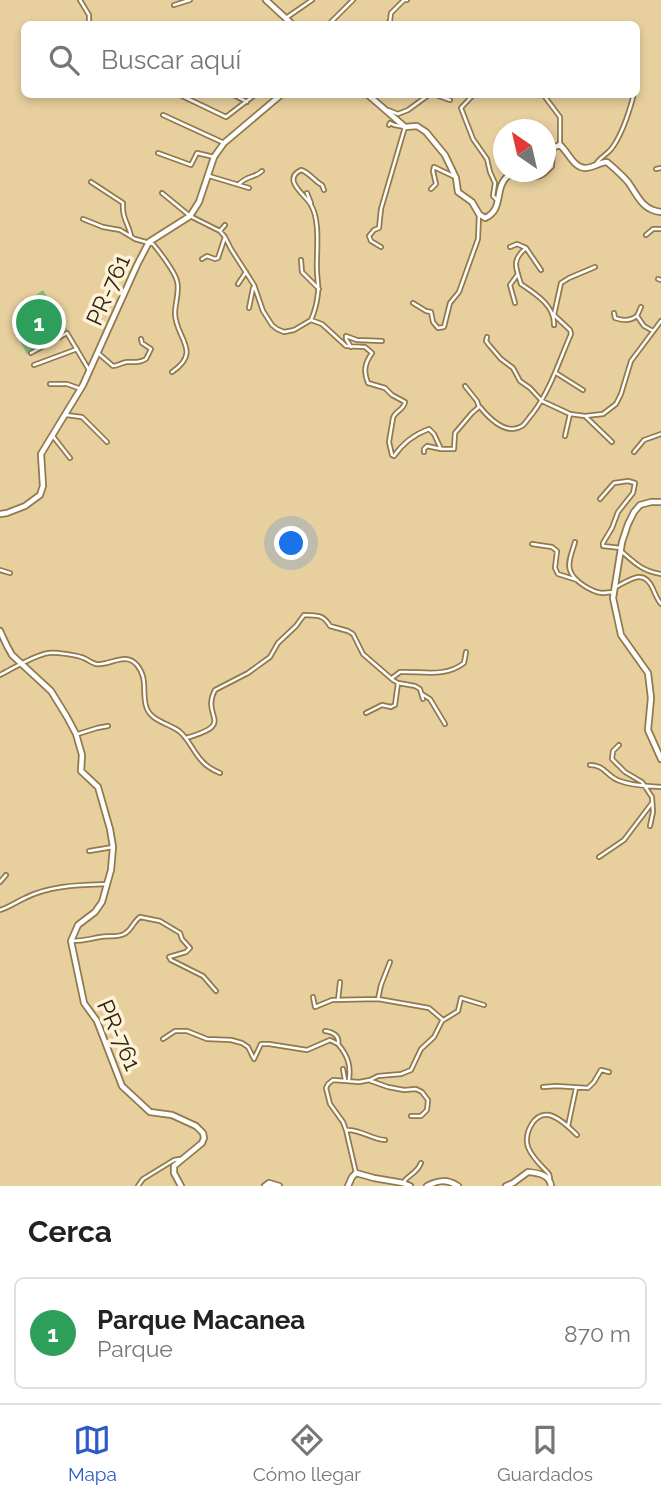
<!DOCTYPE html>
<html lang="es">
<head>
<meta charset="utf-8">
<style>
	:root { --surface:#fff; --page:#f2f2f2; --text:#222; --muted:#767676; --line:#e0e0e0; --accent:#2c5ac9 }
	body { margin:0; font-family:Raleway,sans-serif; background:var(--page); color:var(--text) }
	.compass { position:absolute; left:493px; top:119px; width:63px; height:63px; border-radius:50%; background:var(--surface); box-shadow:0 4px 10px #0003; rotate:326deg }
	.you { position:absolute; left:292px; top:544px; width:24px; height:24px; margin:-18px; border:5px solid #fff; border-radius:50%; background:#1a73e8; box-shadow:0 0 0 10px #1a73e833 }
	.badge { display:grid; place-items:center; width:46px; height:46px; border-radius:50%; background:var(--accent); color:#fff; font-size:23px; font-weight:700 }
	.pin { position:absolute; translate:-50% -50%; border:4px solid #fff; box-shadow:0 2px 7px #0006 }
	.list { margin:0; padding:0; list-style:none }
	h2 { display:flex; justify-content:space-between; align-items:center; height:91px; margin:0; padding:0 28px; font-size:30px }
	h2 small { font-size:23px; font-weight:400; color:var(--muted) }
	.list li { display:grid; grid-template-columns:46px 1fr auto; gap:21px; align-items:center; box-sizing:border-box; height:112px; margin:0 14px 14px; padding:0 14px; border:2px solid var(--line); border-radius:10px }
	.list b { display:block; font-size:26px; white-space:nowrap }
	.list p { margin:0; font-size:23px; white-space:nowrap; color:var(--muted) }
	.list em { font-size:23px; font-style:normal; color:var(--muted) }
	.icon { flex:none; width:38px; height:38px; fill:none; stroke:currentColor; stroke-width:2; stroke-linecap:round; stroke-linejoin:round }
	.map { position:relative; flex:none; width:661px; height:1186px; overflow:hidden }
	.search { position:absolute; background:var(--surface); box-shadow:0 4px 10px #0003; left:21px; right:21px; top:21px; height:77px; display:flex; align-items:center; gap:18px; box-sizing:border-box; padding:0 24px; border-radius:10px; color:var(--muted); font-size:26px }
	.sheet { height:217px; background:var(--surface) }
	nav { display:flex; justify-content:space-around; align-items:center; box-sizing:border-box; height:98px; border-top:2px solid var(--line); background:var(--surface); font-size:19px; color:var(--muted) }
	nav a { display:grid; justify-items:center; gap:4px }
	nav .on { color:var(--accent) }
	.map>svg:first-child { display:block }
	.green { fill:#85c184 }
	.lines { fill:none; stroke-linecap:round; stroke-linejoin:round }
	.street-casing { stroke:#91794b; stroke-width:6 }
	.secondary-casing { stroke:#91794b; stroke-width:8 }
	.street { stroke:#fff; stroke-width:2.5 }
	.secondary { stroke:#fff; stroke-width:4.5 }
	.labels { text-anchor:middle; stroke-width:7; stroke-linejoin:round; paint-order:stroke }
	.street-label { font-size:23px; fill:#2f2512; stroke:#fef2d9 }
</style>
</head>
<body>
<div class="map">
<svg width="661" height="1186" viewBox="0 0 661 1186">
	<rect width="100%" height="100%" fill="#e8cf9e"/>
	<!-- green -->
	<path class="green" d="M43,290l24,39 -30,16 1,3 -11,6 -15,-28 1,-3 8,-6 11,-19z"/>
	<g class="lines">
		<!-- street casing -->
		<g class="street-casing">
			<path id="street" d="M80,0l9,15v9
				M174,5l16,-5
				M286,18l26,-18
				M329,24l24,-24
				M387,24l3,-3 1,-8 13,-13h3
				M178,94l48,23 30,-23
				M232,94l15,8
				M433,94l17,6
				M474,94l-13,14 12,31 14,20 3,13 5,11 -2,13 4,4
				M545,97l15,20v28
				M388,110l10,4 10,-4 22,-16
				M163,115l61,28
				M158,153l33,12 6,-12 17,4
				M596,164c4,-7 11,-9 16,-16 11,-15 17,-35 22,-54
				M656,169l5,-1
				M209,176l40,12
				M91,182l32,21c-1,16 5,19 8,33
				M239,184c9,-9 16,-6 23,-13
				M431,189l5,-5 -3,-13 1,-4 19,9
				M162,193l28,23 30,15 5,6 6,12 23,36 9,26 9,14 5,4 7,3 10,-2 17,-10 11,4 24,22 19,1 7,6c-7,10 -9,18 -4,30l17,5 7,7 13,7c-1,8 -10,9 -12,16l-4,24 3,13 2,1c9,-13 21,-22 35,-27l5,5 7,15h13l1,-16 17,-20 7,-6h1c9,11 26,29 42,19 4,-3 7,-9 11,-13 18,-24 26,-52 38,-79l-1,-4 -16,-15 7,-32 8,-5 26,-11
				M307,193l4,10
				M83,219l20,8 17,3 15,9 18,5c6,7 22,28 24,37 3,10 -2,22 -2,32 0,25 28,38 -3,59
				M220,231l5,-6
				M646,235l7,-6h8
				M381,247l-10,-6 -2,-5 5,-6 5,-2 2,-19 24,-82 -11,-2 -4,-2 -1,2
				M510,247l7,-3 9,4 15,22
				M526,248c-15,12 -10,20 -5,36 15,10 34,22 33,41
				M202,259l5,-3 8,3 3,-1 7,-21
				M301,260l1,12 17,17
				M658,279l3,1
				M238,284l8,-12
				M413,303l13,8 5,1 2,10 5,6 6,-1 6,-24 9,-11 19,-53 1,-25
				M515,303l-5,-18 8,-11
				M641,307l-4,9 7,10 9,5
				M249,308l4,-20
				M614,313l1,5c8,3 15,3 22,-2
				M311,320c4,-9 6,-17 7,-27 1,-7 -1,-15 -1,-22 -1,-19 4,-49 -6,-66 -5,-10 -30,-25 -10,-35 8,2 13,11 21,15l2,5
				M487,337l-1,4 3,4 12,14 12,9 7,13 10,7 12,13 28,13 15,2 27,26
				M351,347l-5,-8v-3l11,4 25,1
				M31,353l36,-20 22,37
				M98,353l15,13c5,0 10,-4 14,-4 8,0 12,1 19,-3l5,-10 -9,-6 -1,-4
				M34,365l43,-16
				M556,373l27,17
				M50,384h17l14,5
				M465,386l12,15 2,6
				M66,415l16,2 25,25
				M585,416l18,-2 13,-10 5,-10 10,-33 30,-40
				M52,435l18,23
				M565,436l5,-22
				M424,452v-3l3,-3 14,3
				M634,452l10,-12 17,-6
				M600,499l14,-16 14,-2 7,2 -2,10 -15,19 -6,16 -9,15v3l18,2
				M575,542c-2,8 -8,20 -5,28 3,11 22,22 32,23 3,0 9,-1 12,-1
				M532,544l20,3 5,4 -2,17 3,6 19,6
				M621,551c14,12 21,20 40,23
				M0,570l10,3
				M616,587c15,-8 28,-19 37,2 2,5 4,10 8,15
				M0,675c14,-7 34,-20 49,-22 7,-1 26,2 32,4 5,1 10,6 15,7 14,2 29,-13 41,1 11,13 5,27 9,41 4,15 22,17 33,25 10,8 14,21 23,30 5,6 11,9 18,12
				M392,678l8,-6c22,-1 45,6 64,-9l2,-11
				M422,694l8,5 15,25
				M366,713l16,-8 9,2 4,-2 3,-22
				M78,734l19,-6 11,-2
				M186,738c52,-15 14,-20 29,-48l33,-17 22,-16 8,-14 18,-17 8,-11c14,1 19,-1 26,11l18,5 5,3 10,20 30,26 5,3 17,3 5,3 3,10
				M619,745l-6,6 -1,8 13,13 17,10 10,15 1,15 -3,14
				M590,765c15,0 17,12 30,16 13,5 28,5 41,6
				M89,851l24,-4
				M599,857l25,-17 28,-37
				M0,882l6,-7
				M0,910c10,-3 16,-8 25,-12 25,-13 56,-13 83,-14
				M71,941c15,0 17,-2 29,-4 8,-2 17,1 24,-3 7,-3 9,-12 16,-17l20,4 20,12 2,6 8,9 -4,4 -17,5 2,3 32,16 13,15
				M313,997l2,10 17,-7 46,-1 51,9 14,12
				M378,999l3,-14 9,-23
				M338,1000l2,-18
				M325,1031c8,1 15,5 13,13 10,12 13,21 11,36
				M163,1039l12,-8h12l20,8 24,1 11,3 6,4 6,12 7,-15h8l38,6 23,-10 8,4
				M343,1069l2,11
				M371,1081l17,6 16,3 12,-1 6,3 6,8 -1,10 -6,6h-10
				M543,1087l13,-1 32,2 6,-6 7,-12 8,2
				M568,1126l8,-38
				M346,1130c14,-1 25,9 39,10
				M356,1173l-10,-43 -3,-8 -13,-18 -4,-16 2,-4 5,-4 26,2 11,-2 8,-4 23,-2 10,-4 10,-21 13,-12 8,-16 16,-10 3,-13 23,7
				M550,1178l-1,-4c-7,-8 -17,-16 -21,-27 -4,-13 5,-34 21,-32 10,2 21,13 28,20
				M403,1183c6,-10 13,-8 18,-20
				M138,1186l5,-7 31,-19 6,-1"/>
		</g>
		<!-- secondary casing -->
		<g class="secondary-casing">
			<path id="secondary" d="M266,0l26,24
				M367,94l38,33 12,-1 9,6 19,23 11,23 2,14 14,10 7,12 6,4c20,-9 8,-31 24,-43 12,-10 22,9 36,-3
				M546,171l5,-5 1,-18 8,-3c8,7 14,23 25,23 8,0 15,-6 22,-6 7,6 15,13 21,20 10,14 14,28 33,30
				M661,502h-10l-11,3 -6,7 -6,12 -6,18 -9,56 8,37 27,38 3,25 -3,32 13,29
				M0,514l7,-1 18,-7 15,-11 3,-9 -2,-32 42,-69 54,-120 12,-23 41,-26 9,-14 15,-45 10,-14 58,-49
				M0,631l7,15 5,9 39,36 16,26 9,17 6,21 -1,16 17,16 12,42 3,18 -2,23 -9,32 -7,10 -17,13 -7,16 13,62 13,18 25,65 28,26 22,3 24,11 7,7 1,5 -2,5 -28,23v7l7,13
				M265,1186l4,-3 10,3
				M348,1186l4,-9 4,-4 18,5 29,5 7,3
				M427,1186c11,-6 20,-7 31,0
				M506,1186l7,-3 15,-11c9,1 22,2 23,14"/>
		</g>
		<!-- street -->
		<use href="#street" class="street"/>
		<!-- secondary -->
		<use href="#secondary" class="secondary"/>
	</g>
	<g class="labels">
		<!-- street labels -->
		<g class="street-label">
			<text transform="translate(108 290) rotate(-66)" y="8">PR-761</text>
			<text transform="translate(119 1035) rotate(66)" y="8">PR-761</text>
		</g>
	</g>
</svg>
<svg class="compass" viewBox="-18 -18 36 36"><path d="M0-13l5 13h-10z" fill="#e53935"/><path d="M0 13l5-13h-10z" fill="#767676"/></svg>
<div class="you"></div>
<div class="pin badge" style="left:39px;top:322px;background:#2e9e5b">1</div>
<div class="search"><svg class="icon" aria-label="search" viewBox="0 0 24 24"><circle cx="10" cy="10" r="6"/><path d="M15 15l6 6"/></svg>Buscar aquí</div>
</div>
<section class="sheet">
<h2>Cerca<small></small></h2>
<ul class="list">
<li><span class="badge" style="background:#2e9e5b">1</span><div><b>Parque Macanea</b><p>Parque</p></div><em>870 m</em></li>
</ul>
</section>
<nav>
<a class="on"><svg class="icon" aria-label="map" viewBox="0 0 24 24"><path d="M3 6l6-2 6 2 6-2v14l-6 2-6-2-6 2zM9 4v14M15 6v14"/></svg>Mapa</a>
<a><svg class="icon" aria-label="directions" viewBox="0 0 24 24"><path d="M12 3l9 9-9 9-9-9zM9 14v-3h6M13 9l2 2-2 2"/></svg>Cómo llegar</a>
<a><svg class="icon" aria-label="saved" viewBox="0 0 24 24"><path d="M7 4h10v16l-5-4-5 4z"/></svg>Guardados</a>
</nav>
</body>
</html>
